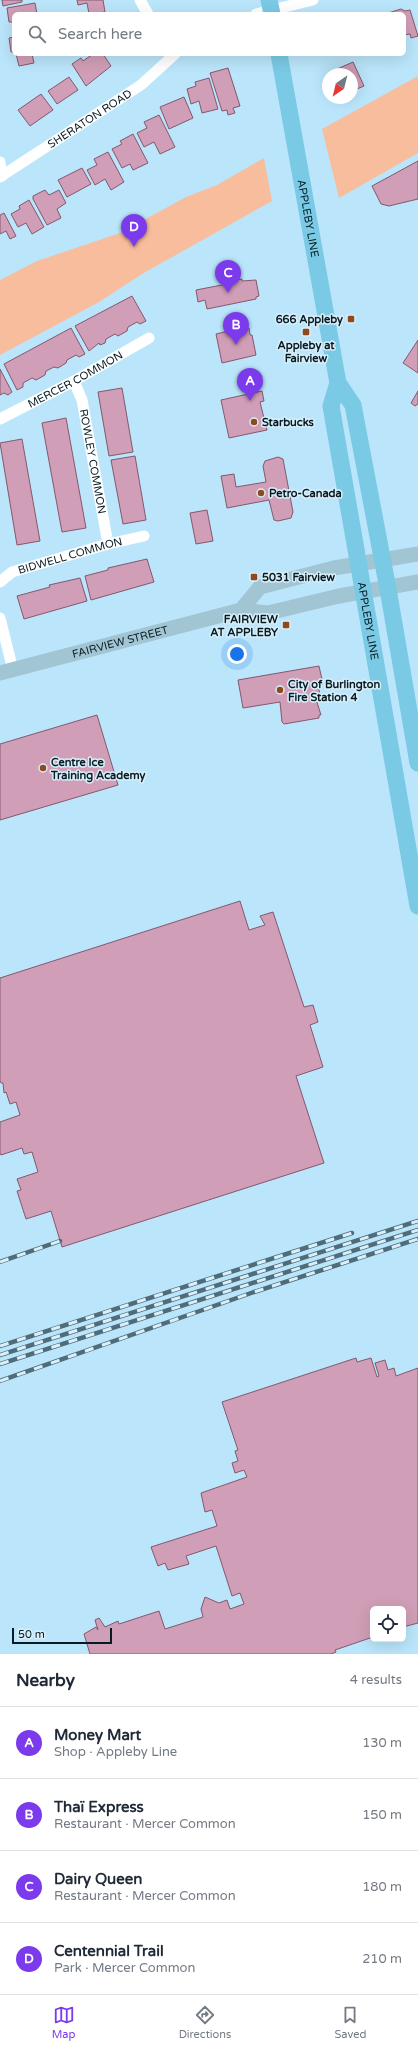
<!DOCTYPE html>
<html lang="en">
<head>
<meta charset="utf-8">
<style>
	:root { --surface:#fff; --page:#f2f2f3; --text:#1f2937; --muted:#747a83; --line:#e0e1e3; --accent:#7c3aed }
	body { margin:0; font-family:"Varela Round",sans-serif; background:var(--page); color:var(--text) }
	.controls { position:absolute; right:12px; bottom:12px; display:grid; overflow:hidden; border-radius:6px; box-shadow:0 4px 16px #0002 }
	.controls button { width:36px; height:36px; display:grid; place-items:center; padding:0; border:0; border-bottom:1px solid var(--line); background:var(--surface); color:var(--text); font:20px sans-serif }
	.compass { position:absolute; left:322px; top:68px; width:36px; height:36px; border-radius:50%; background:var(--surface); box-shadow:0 4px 16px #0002; rotate:215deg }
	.scale { position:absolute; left:12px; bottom:10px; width:100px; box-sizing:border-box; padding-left:4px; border:2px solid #061b24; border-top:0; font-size:11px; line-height:14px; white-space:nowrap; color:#061b24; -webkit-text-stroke:3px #daeff9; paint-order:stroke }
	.you { position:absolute; left:237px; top:654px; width:14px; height:14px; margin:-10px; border:3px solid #fff; border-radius:50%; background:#1a73e8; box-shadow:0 0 0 6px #1a73e833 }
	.badge { display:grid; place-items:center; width:26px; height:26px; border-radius:50%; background:var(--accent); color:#fff; font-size:13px; font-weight:700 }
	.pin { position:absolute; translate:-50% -33px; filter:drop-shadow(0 1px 2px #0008) }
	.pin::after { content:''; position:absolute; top:21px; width:14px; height:12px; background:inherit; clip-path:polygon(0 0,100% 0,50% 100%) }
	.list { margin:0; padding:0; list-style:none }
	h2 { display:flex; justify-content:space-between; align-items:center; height:52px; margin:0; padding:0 16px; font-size:17px }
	h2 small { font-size:13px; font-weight:400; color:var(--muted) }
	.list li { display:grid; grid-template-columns:26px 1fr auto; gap:12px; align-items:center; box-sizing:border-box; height:72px; padding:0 16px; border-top:1px solid var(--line) }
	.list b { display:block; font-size:15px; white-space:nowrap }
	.list p { margin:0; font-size:13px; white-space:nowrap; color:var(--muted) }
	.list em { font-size:13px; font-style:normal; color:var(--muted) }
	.icon { flex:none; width:22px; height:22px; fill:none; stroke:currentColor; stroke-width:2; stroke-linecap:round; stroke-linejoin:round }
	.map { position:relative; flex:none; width:418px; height:1654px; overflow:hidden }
	.search { position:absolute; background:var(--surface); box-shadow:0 4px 16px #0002; left:12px; right:12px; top:12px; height:44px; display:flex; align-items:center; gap:10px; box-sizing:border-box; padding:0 14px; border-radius:6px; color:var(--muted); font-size:15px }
	.sheet { height:340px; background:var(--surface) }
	nav { display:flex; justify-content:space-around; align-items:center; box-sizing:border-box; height:56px; border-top:1px solid var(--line); background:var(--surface); font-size:11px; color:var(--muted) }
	nav a { display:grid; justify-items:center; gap:2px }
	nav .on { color:var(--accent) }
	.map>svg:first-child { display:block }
	.green { fill:#f8bd9d }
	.building { fill:#d09eb6; stroke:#84586e }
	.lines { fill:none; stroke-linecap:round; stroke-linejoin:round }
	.street { stroke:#fff; stroke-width:11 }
	.secondary { stroke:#a1c5d3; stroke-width:15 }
	.primary { stroke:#7ac9e5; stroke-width:17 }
	.rail-casing { stroke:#4e6c7a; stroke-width:4.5 }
	.rail { stroke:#daeff9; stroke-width:3; stroke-dasharray:9; stroke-linecap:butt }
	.poi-dot { fill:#8e491f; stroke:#daeff9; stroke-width:1.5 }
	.labels { text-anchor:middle; stroke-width:3; stroke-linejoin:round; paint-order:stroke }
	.street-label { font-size:11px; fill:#061b24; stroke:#daeff9 }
	.poi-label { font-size:11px; font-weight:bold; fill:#061b24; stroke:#daeff9; text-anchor:start }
</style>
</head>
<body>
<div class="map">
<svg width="418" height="1654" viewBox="0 0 418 1654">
	<rect width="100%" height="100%" fill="#bae5fa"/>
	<!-- green -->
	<path class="green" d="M418,76v77l-79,45 -17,-69z
		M264,158l8,43 -130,73 -43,28 -99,53v-75l37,-19 83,-28 66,-36 31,-12z"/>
	<!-- building -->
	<path class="building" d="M2,0h20v2l-19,4z
		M77,0h26l2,12 -16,2 -2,-11 -9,2z
		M35,3l2,11h-23v14l-1,-6h-4l-2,-14z
		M401,9l4,2 5,-1 8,26 -7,2 -1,-4 -6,1v-21h-19z
		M14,37v15h-3l-2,-14z
		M16,54h16l2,9 -15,3z
		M93,54h10l8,12 -25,20 -14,-22 9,-6 2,3z
		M353,62l11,24 -12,5v-17h-15l-2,-4z
		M228,68l12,38 -7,2 2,5 -7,2 -1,-5 -5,1 -12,-38z
		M69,77l9,13 -21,14 -9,-13z
		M209,78l9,31 -16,4 -3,-12 -8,3 -4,-15 9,-3 -1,-4z
		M41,94l12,16 -23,16 -12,-16z
		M184,97l9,21 -24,11 -9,-22z
		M159,115l16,32 -15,7 -6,-12 -10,5 -7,-14 10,-5 -3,-6z
		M133,134l15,29 -15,7 -3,-6 -8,4 -10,-19 10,-5 -2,-3z
		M108,152l16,30 -13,8 -6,-11 -10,6 -8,-15 10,-5 -3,-6z
		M418,161v38l-29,7 -8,-2 -9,-18z
		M82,168l9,16 -24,13 -9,-17z
		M45,190l4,5 10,-5 7,13 -9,6 4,9 -14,7 -14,-26v-3z
		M29,200l15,27 -12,7 -6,-11 -8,4 -7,-13 9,-5 -1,-3z
		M4,213l12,23 -6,3 -4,-8 -6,3v-19z
		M242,279v2l14,-1 3,16 -3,1v2l-49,10 -2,-9 -7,2 -2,-12 36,-7v-2z
		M132,296l14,25 -6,3 -3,-2 -9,5 -1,4 -9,5 -3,-2 -9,5 -1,4 -5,2 -1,-2 -10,8 -14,-25z
		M245,327l1,2 3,-1 1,7h2l4,20 -34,8 -6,-29z
		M71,328l14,26 -6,3 -3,-2 -9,5 -1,3 -8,5 -4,-1 -8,4 -1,4 -9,5 -4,-2 -9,5v4l-6,3 -13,-26z
		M418,340v33l-15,-10z
		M0,369l12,23 -4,3 -4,-2 -4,2z
		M122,388l11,64 -24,4 -11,-64z
		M262,391l2,10 -4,1 7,28 -38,8 -8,-38z
		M418,391v13l-3,2 -4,-3z
		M66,418l20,110 -24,4 -20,-109z
		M22,439l18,102 -23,4 -17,-102z
		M135,456l11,64 -23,4 -12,-64z
		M278,457l5,2 10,53 -2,6 -13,3 -4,-1 -5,-20 -42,8 -6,-32 13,-2 2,13 30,-5 -3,-16 2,-5z
		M207,510l6,31 -17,3 -6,-31z
		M147,559l7,23 -63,18 -6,-24 23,-6v-2z
		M80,578l7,23 -63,18 -7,-23 33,-9 -1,-2z
		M319,666l4,18 -5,1 2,10 -5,1 6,19h-2v3l-35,6 -2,-2 -2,-20 -37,6 -5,-28z
		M97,715l21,70 -118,35v-76z
		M240,901l9,29 16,-5 -5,-9 13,-4 31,95 9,-2 5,17 -8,3 13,42 -27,9 28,87 -262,84 -11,-36 -25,8 -9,-28 4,-1 -4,-11 21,-7 -6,-20 -8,2 -2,-6 -21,7 -1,-1v-32l20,-7 -4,-13 -6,2 -4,-12 -2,1 -1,-10h-2l-1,-2v-103z
		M356,1358l1,4 14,-4 6,19 2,-1 -4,-13 10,-3 3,10 6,-2 2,8 22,-8v255l-15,4v-18h-30v28l-38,13 1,2 -5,2h-241l-6,-20 12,-7 2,3 -3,-10 4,-2 6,9 13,-6 1,3 40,-13 6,18 38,-12 -2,-8 4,-12 14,6 8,-3 3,9 14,-5 -4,-11 -8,3 -16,-50 -30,10 3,8 -21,6 -3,-7 -7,3 -7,-19 66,-21 -5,-16 -7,2 -4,-19 46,-16 -3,-7 -9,3 -3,-10 6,-2 -3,-10 3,-1 -16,-48z"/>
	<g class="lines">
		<!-- street -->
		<g class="street">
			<path d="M140,0l8,14"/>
			<path d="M256,14l57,-14"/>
			<path d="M0,162l2,14"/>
			<path id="s1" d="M0,177l141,-92 34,-31"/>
			<path id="s2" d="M74,381l8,19 26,144"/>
			<path id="s3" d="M0,419l74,-38 75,-43"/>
			<path id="s4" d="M0,582l12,-10 96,-28 36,-8"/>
			<path d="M0,618l13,52"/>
		</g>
		<!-- secondary -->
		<g class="secondary">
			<path d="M241,610l19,-23 74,-19 84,-14"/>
			<path id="s5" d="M0,673l241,-63 27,3 71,-17 79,-14"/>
		</g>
		<!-- primary -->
		<g class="primary">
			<path d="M269,0l3,14"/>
			<path id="s6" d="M279,54l59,329 15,22 35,184 30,174"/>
			<path id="s7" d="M338,383l-7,23 87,500"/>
		</g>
		<!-- rail casing -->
		<g class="rail-casing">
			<path id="rail" d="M0,1262l60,-21
				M0,1346l352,-113
				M0,1355l418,-134
				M0,1364l418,-134
				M0,1381l254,-89 164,-53"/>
		</g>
		<!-- rail -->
		<use href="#rail" class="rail"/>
	</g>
	<!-- markers -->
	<g class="poi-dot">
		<rect x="347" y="315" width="8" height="8" rx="2"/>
		<rect x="302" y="328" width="8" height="8" rx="2"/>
		<circle cx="254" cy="422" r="4"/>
		<circle cx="261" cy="493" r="4"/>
		<rect x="250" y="573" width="8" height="8" rx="2"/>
		<rect x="282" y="621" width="8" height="8" rx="2"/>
		<circle cx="280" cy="690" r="4"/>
		<circle cx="43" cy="768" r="4"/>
	</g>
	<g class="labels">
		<!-- street labels -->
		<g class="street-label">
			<text dy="4" stroke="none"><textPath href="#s1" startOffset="107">SHERATON ROAD</textPath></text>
			<text dy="4" stroke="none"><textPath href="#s6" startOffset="167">APPLEBY LINE</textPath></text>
			<text dy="4" stroke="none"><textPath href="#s3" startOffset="85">MERCER COMMON</textPath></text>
			<text dy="4" stroke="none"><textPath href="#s2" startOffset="83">ROWLEY COMMON</textPath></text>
			<text dy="4" stroke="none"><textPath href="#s4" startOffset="76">BIDWELL COMMON</textPath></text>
			<text dy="4" stroke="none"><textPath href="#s7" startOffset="242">APPLEBY LINE</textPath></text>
			<text dy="4" stroke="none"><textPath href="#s5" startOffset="124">FAIRVIEW STREET</textPath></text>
		</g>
		<!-- poi labels -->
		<g class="poi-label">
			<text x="343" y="323" text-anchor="end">666 Appleby</text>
			<text x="306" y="349" text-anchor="middle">Appleby at<tspan x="306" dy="13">Fairview</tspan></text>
			<text x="262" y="426">Starbucks</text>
			<text x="269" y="497">Petro-Canada</text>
			<text x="262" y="581">5031 Fairview</text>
			<text x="278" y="623" text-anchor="end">FAIRVIEW<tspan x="278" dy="13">AT APPLEBY</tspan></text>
			<text x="288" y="688">City of Burlington<tspan x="288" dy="13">Fire Station 4</tspan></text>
			<text x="51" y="766">Centre Ice<tspan x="51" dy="13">Training Academy</tspan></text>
		</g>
	</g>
</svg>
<div class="controls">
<button><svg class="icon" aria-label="locate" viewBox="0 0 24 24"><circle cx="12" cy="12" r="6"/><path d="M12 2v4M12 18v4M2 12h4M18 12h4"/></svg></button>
</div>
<svg class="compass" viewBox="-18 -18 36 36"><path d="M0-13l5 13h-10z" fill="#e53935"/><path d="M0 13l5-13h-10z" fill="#747a83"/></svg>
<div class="scale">50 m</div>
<div class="you"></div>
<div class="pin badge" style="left:250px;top:401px">A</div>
<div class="pin badge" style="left:236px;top:345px">B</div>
<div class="pin badge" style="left:228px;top:293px">C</div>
<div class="pin badge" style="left:134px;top:247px">D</div>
<div class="search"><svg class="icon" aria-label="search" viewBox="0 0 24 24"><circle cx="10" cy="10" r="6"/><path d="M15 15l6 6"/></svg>Search here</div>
</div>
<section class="sheet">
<h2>Nearby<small>4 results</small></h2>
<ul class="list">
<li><span class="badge">A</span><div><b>Money Mart</b><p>Shop · Appleby Line</p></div><em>130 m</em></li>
<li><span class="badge">B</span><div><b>Thaï Express</b><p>Restaurant · Mercer Common</p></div><em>150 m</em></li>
<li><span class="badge">C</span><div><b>Dairy Queen</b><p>Restaurant · Mercer Common</p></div><em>180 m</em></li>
<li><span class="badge">D</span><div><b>Centennial Trail</b><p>Park · Mercer Common</p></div><em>210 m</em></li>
</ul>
</section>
<nav>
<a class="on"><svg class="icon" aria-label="map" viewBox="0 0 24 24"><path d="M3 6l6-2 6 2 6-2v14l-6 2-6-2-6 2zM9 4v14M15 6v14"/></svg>Map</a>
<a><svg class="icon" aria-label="directions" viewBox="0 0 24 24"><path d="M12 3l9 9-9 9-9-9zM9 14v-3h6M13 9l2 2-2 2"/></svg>Directions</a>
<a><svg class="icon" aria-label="saved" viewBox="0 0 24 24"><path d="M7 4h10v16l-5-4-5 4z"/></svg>Saved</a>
</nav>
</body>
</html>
